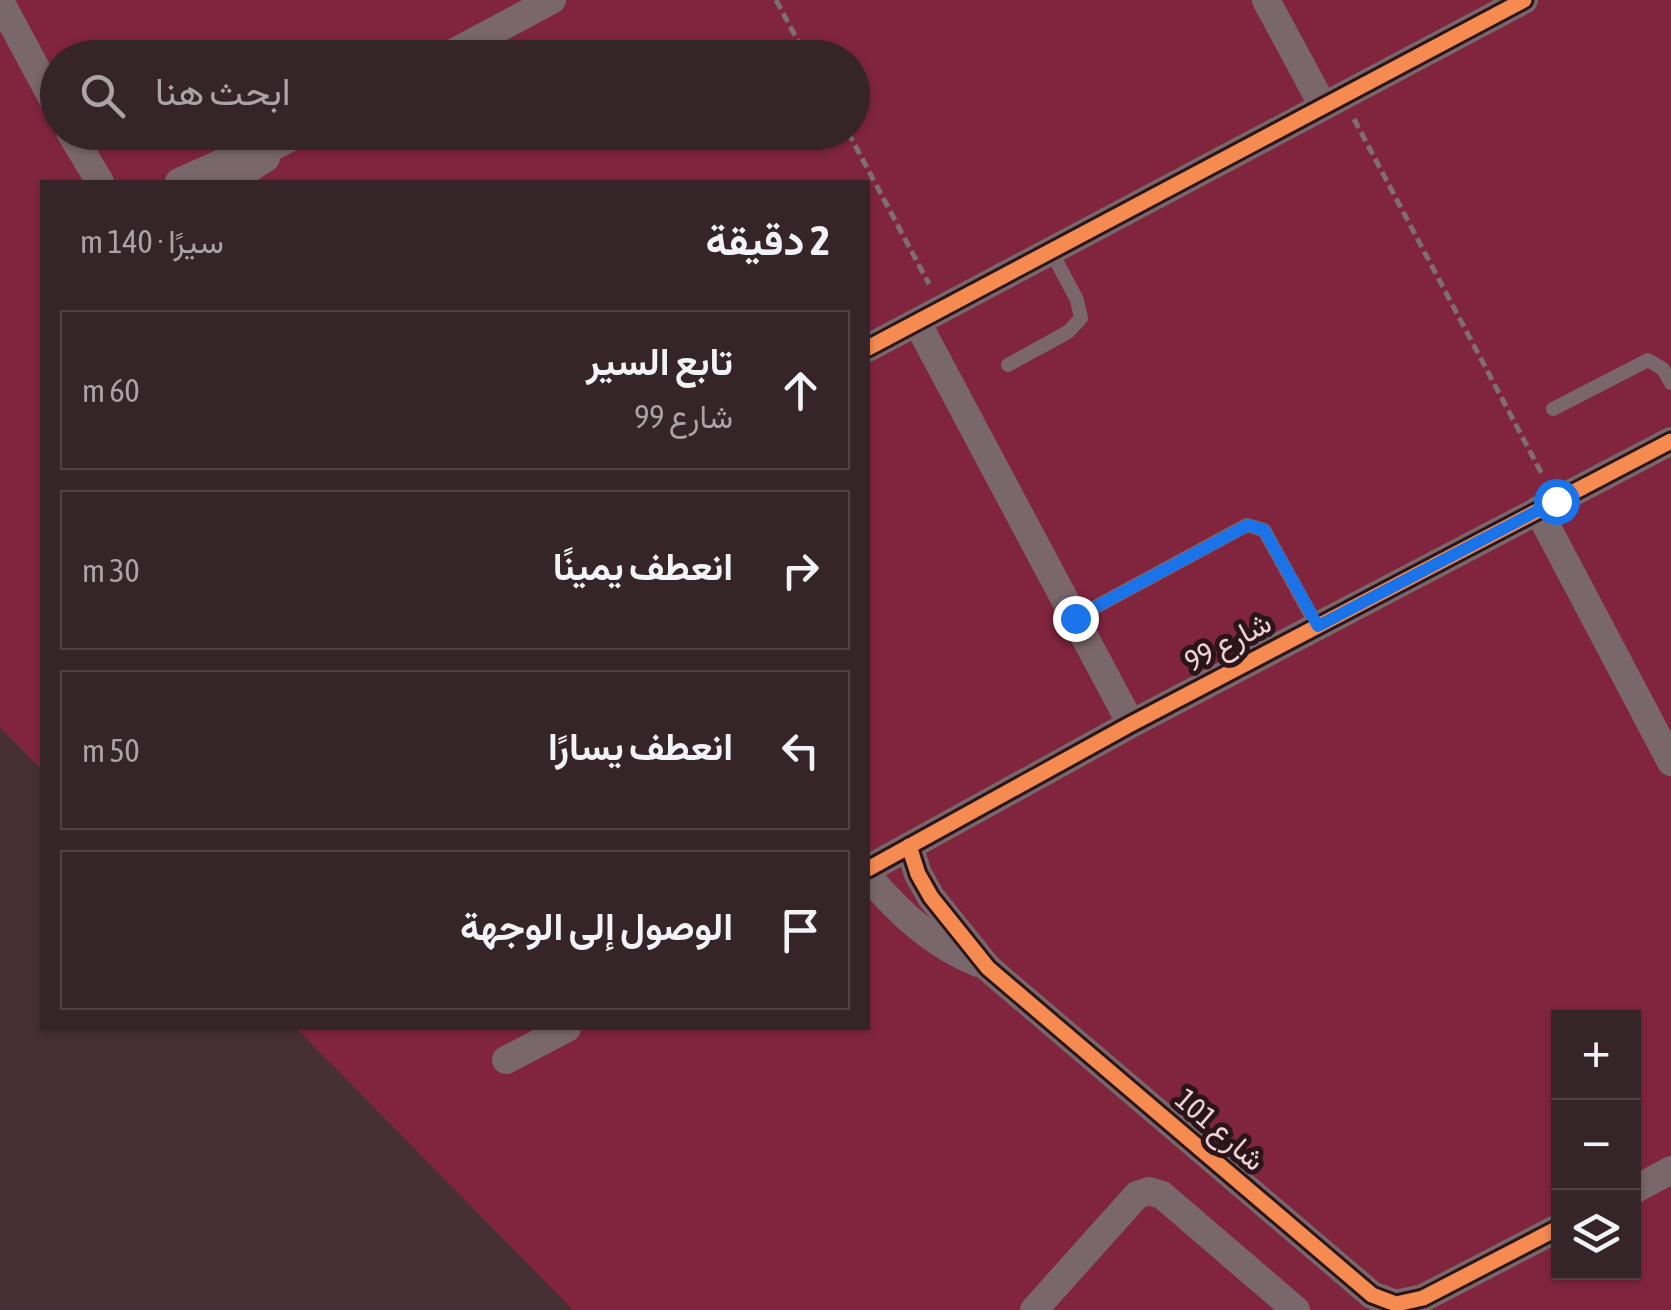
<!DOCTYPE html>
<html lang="ar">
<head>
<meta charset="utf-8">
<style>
	:root { --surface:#352428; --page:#403034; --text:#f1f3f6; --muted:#aaa4a8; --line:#4f4145 }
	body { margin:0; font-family:"Asap Condensed",Vazirmatn,sans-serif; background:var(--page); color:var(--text); direction:rtl }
	.controls { position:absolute; right:30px; bottom:30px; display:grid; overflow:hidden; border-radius:0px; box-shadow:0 2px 8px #0004 }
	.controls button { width:90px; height:90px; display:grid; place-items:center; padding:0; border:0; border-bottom:2px solid var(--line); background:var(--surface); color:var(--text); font:50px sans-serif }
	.stop { position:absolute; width:30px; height:30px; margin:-22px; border:8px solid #1a73e8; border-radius:50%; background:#fff }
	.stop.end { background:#1a73e8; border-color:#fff; box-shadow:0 2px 10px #0008 }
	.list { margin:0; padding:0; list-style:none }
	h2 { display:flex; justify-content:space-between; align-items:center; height:130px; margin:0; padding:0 40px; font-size:42px }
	h2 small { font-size:32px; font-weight:400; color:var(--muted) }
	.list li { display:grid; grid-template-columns:65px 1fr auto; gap:30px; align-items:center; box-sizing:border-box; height:160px; margin:0 20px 20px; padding:0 20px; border:2px solid var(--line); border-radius:0px }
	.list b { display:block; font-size:38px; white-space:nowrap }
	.list p { margin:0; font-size:32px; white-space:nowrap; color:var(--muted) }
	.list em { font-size:32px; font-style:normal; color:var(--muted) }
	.icon { flex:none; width:55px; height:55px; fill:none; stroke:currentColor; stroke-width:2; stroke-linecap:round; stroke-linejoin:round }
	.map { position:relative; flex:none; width:1671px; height:1310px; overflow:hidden; direction:ltr }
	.search { position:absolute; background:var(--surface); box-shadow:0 2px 8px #0004; left:40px; top:40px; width:830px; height:110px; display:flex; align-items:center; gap:25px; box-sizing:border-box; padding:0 35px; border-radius:55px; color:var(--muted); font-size:38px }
	.panel { position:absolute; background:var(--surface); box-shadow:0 2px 8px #0004; left:40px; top:180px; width:830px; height:850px; border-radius:0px; direction:rtl }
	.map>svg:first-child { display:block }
	.green { fill:#81253f; fill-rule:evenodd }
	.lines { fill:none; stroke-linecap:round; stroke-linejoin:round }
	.path { stroke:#7f6e71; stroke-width:5; stroke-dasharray:10 5; stroke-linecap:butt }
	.service { stroke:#79676b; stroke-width:14 }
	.minor { stroke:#79676b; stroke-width:28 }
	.cycleway-casing { stroke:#2a161a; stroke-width:21 }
	.cycleway { stroke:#f68b52; stroke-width:15 }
	.route { stroke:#1a73e8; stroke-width:12 }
	.labels { text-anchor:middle; stroke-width:10; stroke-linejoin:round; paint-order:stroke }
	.street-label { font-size:30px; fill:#edd1d4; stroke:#2a161a }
</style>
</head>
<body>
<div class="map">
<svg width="1671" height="1310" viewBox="0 0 1671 1310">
	<rect width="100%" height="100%" fill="#473035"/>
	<!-- green -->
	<path class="green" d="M0,0h1671v1310h-1098l-277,-282h572v-846h-826v588l-42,-43zM58,58h794v74h-794zM1558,1018h76v254h-76z"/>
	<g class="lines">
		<!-- path -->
		<path class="path" d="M776,0l31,58
			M1354,119l189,357
			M848,132l81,152"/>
		<!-- service -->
		<path class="service" d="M1008,365l60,-33 13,-14 -4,-18 -26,-49
			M1553,409l95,-49 15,9 8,14
			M1075,618l172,-93 17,5 53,96"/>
		<!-- minor -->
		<path class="minor" d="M1266,0l57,106
			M0,1l58,108
			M443,58l109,-58
			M70,132l30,50
			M179,182l76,-34 21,-3 25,-13
			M228,182l38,-24
			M917,322l214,402
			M868,348l656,-348
			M1538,510l133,252
			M909,846l9,28 13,23 57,71 384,327 24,9 27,-6 135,-70
			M868,869l263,-145 540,-283
			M868,876c30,36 65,69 110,87
			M506,1060l61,-32
			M1634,1190l37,-20
			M1034,1310l103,-115 12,-4 13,4 134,115"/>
		<!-- cycleway casing -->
		<g class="cycleway-casing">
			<path id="cycleway" d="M868,348l656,-348
				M909,846l9,28 13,23 57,71 384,327 24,9 27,-6 135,-70
				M868,869l263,-145 540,-283"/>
		</g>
		<!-- cycleway -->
		<use href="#cycleway" class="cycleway"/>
	</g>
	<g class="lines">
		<!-- route -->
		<path class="route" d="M1075,618l173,-93 16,5 54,96 238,-125"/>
	</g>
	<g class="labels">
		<!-- street labels -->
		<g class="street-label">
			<text transform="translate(1228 642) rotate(-28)" y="10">شارع 99</text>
			<text transform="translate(1220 1130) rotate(41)" y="10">شارع 101</text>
		</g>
	</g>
</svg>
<div class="controls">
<button>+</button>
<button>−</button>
<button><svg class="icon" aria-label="layers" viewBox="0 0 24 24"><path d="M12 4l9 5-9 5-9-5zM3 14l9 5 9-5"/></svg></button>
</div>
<div class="stop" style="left:1556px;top:501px"></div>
<div class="stop end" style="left:1075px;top:618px"></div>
<div class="search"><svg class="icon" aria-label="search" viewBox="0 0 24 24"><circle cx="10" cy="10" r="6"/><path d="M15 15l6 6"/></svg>ابحث هنا</div>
<section class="panel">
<h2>2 دقيقة<small>سيرًا · 140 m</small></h2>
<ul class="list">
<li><svg class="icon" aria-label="ahead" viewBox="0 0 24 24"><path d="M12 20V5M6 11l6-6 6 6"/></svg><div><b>تابع السير</b><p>شارع 99</p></div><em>60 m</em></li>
<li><svg class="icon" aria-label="right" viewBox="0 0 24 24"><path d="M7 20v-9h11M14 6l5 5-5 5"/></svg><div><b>انعطف يمينًا</b></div><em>30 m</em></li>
<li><svg class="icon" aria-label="left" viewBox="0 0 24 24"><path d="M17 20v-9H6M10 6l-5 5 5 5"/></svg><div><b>انعطف يسارًا</b></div><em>50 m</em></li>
<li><svg class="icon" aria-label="arrive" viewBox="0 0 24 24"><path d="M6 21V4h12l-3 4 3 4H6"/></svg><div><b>الوصول إلى الوجهة</b></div></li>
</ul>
</section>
</div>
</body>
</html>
